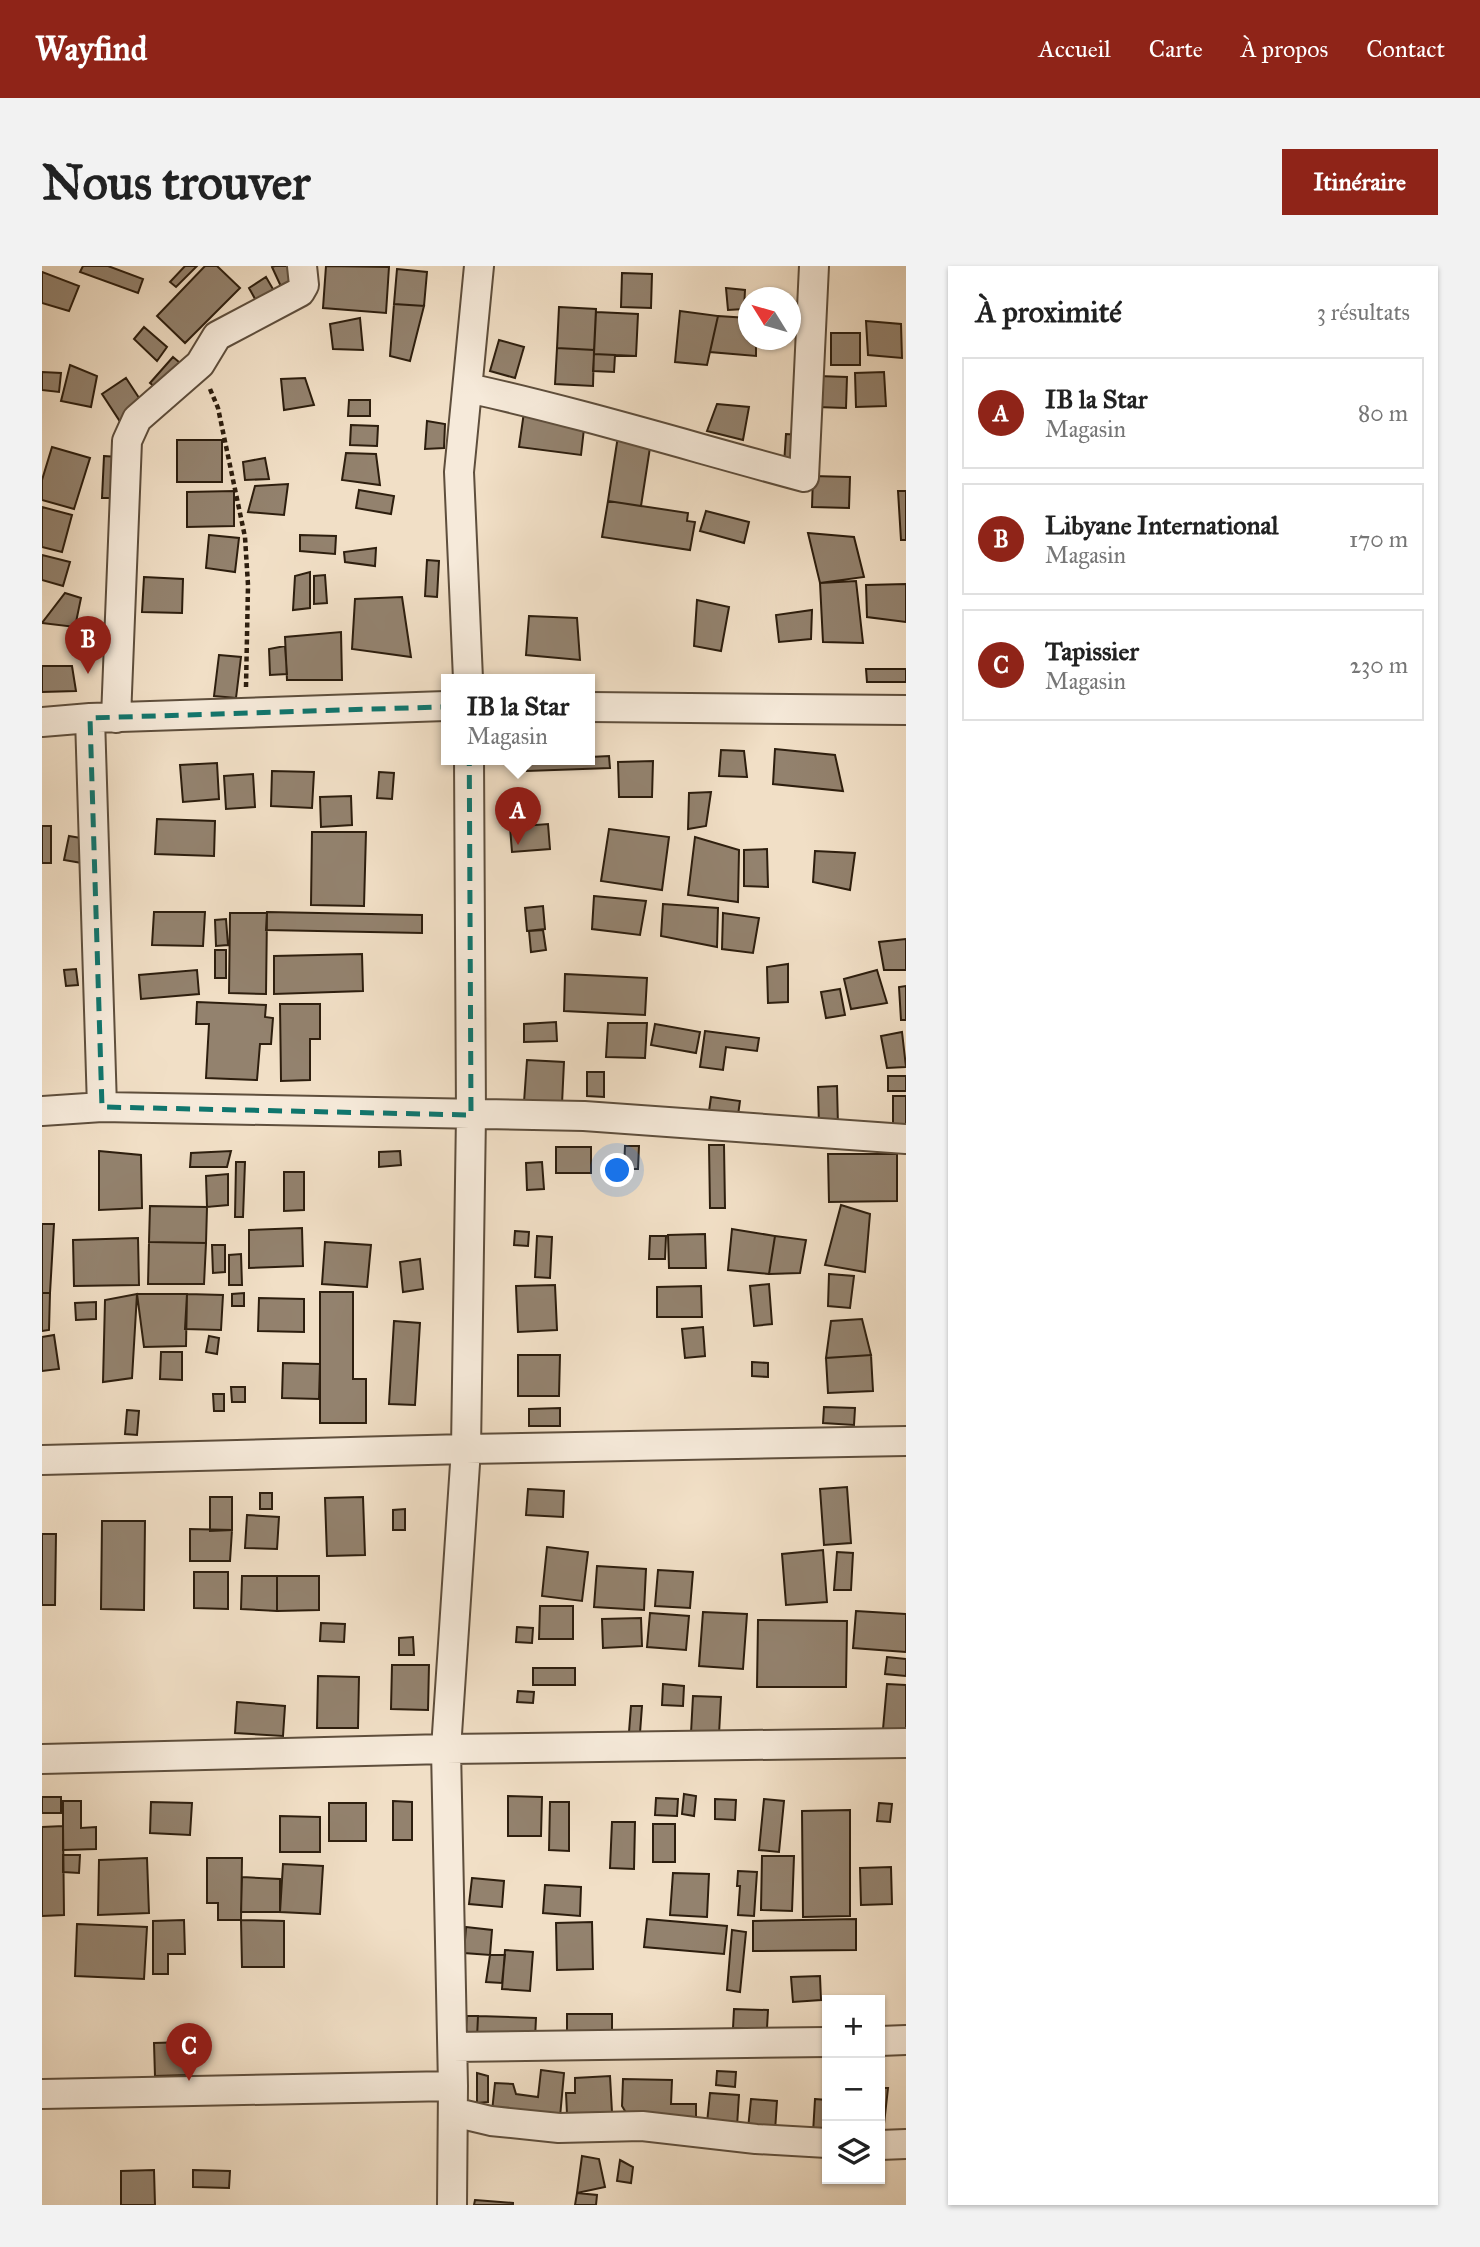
<!DOCTYPE html>
<html lang="fr">
<head>
<meta charset="utf-8">
<style>
	:root { --surface:#fff; --page:#f2f2f2; --text:#222; --muted:#767676; --line:#e0e0e0; --accent:#8f2418 }
	body { margin:0; font-family:"IM FELL Great Primer",serif; background:var(--page); color:var(--text) }
	.controls { position:absolute; right:21px; bottom:21px; display:grid; overflow:hidden; border-radius:0px; box-shadow:0 2px 5px #0004 }
	.controls button { width:63px; height:63px; display:grid; place-items:center; padding:0; border:0; border-bottom:2px solid var(--line); background:var(--surface); color:var(--text); font:35px sans-serif }
	.compass { position:absolute; left:696px; top:21px; width:63px; height:63px; border-radius:50%; background:var(--surface); box-shadow:0 2px 5px #0004; rotate:307deg }
	.you { position:absolute; left:576px; top:905px; width:24px; height:24px; margin:-18px; border:5px solid #fff; border-radius:50%; background:#1a73e8; box-shadow:0 0 0 10px #1a73e833 }
	.badge { display:grid; place-items:center; width:46px; height:46px; border-radius:50%; background:var(--accent); color:#fff; font-size:23px; font-weight:700 }
	.pin { position:absolute; translate:-50% -58px; filter:drop-shadow(0 2px 4px #0008) }
	.pin::after { content:''; position:absolute; top:37px; width:24px; height:21px; background:inherit; clip-path:polygon(0 0,100% 0,50% 100%) }
	.popup { position:absolute; left:399px; top:408px; width:154px; height:91px; box-sizing:border-box; display:grid; place-content:center; border-radius:0px; background:var(--surface); filter:drop-shadow(0 2px 5px #0005); font-size:23px; white-space:nowrap; color:var(--muted) }
	.popup b { font-size:26px; color:var(--text) }
	.popup::after { content:''; position:absolute; left:50%; top:100%; margin-left:-14px; border:14px solid transparent; border-top-color:var(--surface) }
	.list { margin:0; padding:0; list-style:none }
	h2 { display:flex; justify-content:space-between; align-items:center; height:91px; margin:0; padding:0 28px; font-size:30px }
	h2 small { font-size:23px; font-weight:400; color:var(--muted) }
	.list li { display:grid; grid-template-columns:46px 1fr auto; gap:21px; align-items:center; box-sizing:border-box; height:112px; margin:0 14px 14px; padding:0 14px; border:2px solid var(--line); border-radius:0px }
	.list b { display:block; font-size:26px; white-space:nowrap }
	.list p { margin:0; font-size:23px; white-space:nowrap; color:var(--muted) }
	.list em { font-size:23px; font-style:normal; color:var(--muted) }
	.icon { flex:none; width:38px; height:38px; fill:none; stroke:currentColor; stroke-width:2; stroke-linecap:round; stroke-linejoin:round }
	.map { position:relative; flex:none; width:864px; height:1939px; overflow:hidden; border-radius:0px }
	header { display:flex; align-items:center; gap:42px; box-sizing:border-box; height:98px; padding:0 35px; background:var(--accent); color:#fff }
	header strong { font-size:33px }
	nav { display:flex; gap:38px; margin-inline-start:auto; font-size:24px }
	.intro { display:flex; align-items:center; justify-content:space-between; box-sizing:border-box; height:168px; padding:0 42px }
	h1 { margin:0; font-size:49px }
	.button { padding:18px 32px; border-radius:0px; background:var(--accent); color:#fff; font-size:24px; font-weight:700 }
	main { display:flex; gap:42px; padding:0 42px }
	aside { flex:1; background:var(--surface); border-radius:0px; box-shadow:0 2px 5px #0004 }
	.map>svg:first-child { display:block }
	.building { fill:#93826e; stroke:#2d1e0e; stroke-width:2 }
	.lines { fill:none; stroke-linecap:round; stroke-linejoin:round }
	.minor-casing { stroke:#5e4e3c; stroke-width:32 }
	.path { stroke:#2d1e0e; stroke-width:4.5; stroke-dasharray:5 3.5; stroke-linecap:butt }
	.minor { stroke:#f6eada; stroke-width:28 }
	.marked { fill:none; stroke:#0f766e; stroke-width:5; stroke-dasharray:14 9; stroke-linejoin:round }
</style>
</head>
<body>
<header>
<strong>Wayfind</strong>
<nav><a>Accueil</a><a>Carte</a><a>À propos</a><a>Contact</a></nav>
</header>
<div class="intro"><h1>Nous trouver</h1><a class="button">Itinéraire</a></div>
<main>
<div class="map">
<svg width="864" height="1939" viewBox="0 0 864 1939">
	<rect width="100%" height="100%" fill="#f1dfc6"/>
	<filter id="stains"><feTurbulence type="fractalNoise" baseFrequency=".00286" numOctaves="4"/><feColorMatrix values="0 0 0 0 .2 0 0 0 0 .09 0 0 0 0 .02 0 0 0 .5 -.17"/></filter>
	<radialGradient id="worn" r=".72"><stop offset=".6" stop-color="#630" stop-opacity="0"/><stop offset="1" stop-color="#630" stop-opacity=".3"/></radialGradient>
	<!-- building -->
	<path class="building" d="M41,0h25l35,13 -5,14 -58,-21z
		M143,0h12l-21,21 -6,-5z
		M163,0h12l23,22 -55,55 -28,-27z
		M233,0h15l8,18 -14,9 -12,-26z
		M284,0l63,1 -3,46 -63,-5z
		M355,3l30,3 -3,34 -30,-2z
		M0,6l37,14 -10,25 -27,-8z
		M580,7l30,1 -1,34 -30,-1z
		M224,11l11,19 -18,10 -10,-18z
		M684,22l19,2 -1,19 -16,1z
		M352,38l30,2 -14,55 -20,-5z
		M517,41l37,2 -2,41 -37,-2z
		M638,45l38,5 -11,49 -32,-3z
		M554,46l42,2 -2,42 -42,-2z
		M676,50l30,2v22h8v16l-46,-4z
		M318,52l3,32 -30,-1 -3,-25z
		M824,55l35,3 1,34 -34,-3z
		M102,61l23,20 -10,14 -23,-22z
		M789,67h29v32h-29z
		M457,74l25,7 -9,31 -25,-7z
		M515,82l37,2 -1,36 -38,-2z
		M552,88l21,1 -1,17 -21,-1z
		M131,91l12,10 -23,26 -12,-10z
		M28,99l27,11 -6,31 -30,-6z
		M0,106l19,1 -2,19 -17,-2z
		M842,106l2,34 -30,1 -1,-34z
		M776,110l29,1 -1,31 -29,-1z
		M84,112l19,29 -24,16 -19,-29z
		M263,112l9,27 -30,5 -3,-31z
		M307,134h21v16h-22z
		M675,138l32,3 -6,33 -36,-9z
		M482,146l61,8 -4,35 -62,-8z
		M385,155l18,3 -1,24 -19,1z
		M309,159l27,1 -1,20 -27,-1z
		M744,168l15,1 -3,30 -14,-1z
		M576,170l33,5 -10,65 -33,-5z
		M135,174h45v42h-45z
		M10,181l38,11 -16,51 -32,-9v-20z
		M304,187l30,1 4,31 -38,-5z
		M62,190l14,1 -1,41h-15z
		M223,192l4,21 -24,1 -2,-18z
		M771,210l37,1 -1,31 -37,-1z
		M246,218l-4,31 -36,-3 7,-26z
		M317,224l35,6 -3,18 -35,-6z
		M192,225v35l-47,1v-35z
		M856,225h8v49h-5z
		M566,235l80,12 -1,8 8,1 -5,28 -88,-13z
		M0,241l30,8 -10,37 -20,-5z
		M664,245l43,11 -5,21 -44,-12z
		M766,267l46,4 10,40 -44,6z
		M167,269l30,3 -4,34 -29,-4z
		M258,269l36,1 -1,18 -35,-3z
		M334,282l-1,18 -30,-4 -1,-10z
		M0,289l28,7 -7,24 -21,-6z
		M385,294l12,1 -2,36 -12,-1z
		M268,306v36l-17,2 2,-34z
		M283,309l2,28 -13,1v-28z
		M102,311l39,2 -1,34 -40,-1z
		M814,315l7,62 -40,-1 -3,-59z
		M864,318v38l-39,-5 -1,-32z
		M23,327l16,5 -6,29 -33,-4z
		M360,331l9,60 -59,-8 3,-50z
		M655,334l32,7 -8,44 -27,-5z
		M770,344l-1,29 -32,3 -3,-27z
		M487,350l48,2 3,42 -54,-5z
		M299,366l1,48h-55l-2,-43z
		M243,380l2,28 -17,1 -1,-26z
		M177,389l22,2 -5,41 -22,-2z
		M0,400h30l4,25 -34,1z
		M824,403h40v13h-39z
		M733,483l60,6 8,36 -70,-7z
		M679,484l23,1 3,26 -28,-1z
		M567,490l1,12 -83,3v-12h63v-2z
		M611,495l-1,36h-33l-1,-35z
		M175,497l2,36 -36,3 -3,-37z
		M230,505l42,1 -2,36 -41,-2z
		M337,506l15,1 -2,26 -15,-1z
		M211,508l2,33 -29,2 -2,-33z
		M669,526l-5,34 -18,3 1,-36z
		M309,530l1,29 -31,2 -1,-30z
		M115,553l58,2 -1,35 -59,-2z
		M506,558l2,25 -38,3 -2,-25z
		M0,560h9v37h-9z
		M567,563l60,8 -7,53 -61,-9z
		M270,566h54l-2,74 -53,-1z
		M27,570l18,3 -5,24 -18,-3z
		M653,571l44,13 -1,52 -50,-7z
		M725,583l1,38 -24,-1v-36z
		M773,585l40,2 -5,37 -37,-8z
		M552,630l52,5 -6,34 -48,-6z
		M621,638l55,4 -1,39 -56,-11z
		M501,640l2,23 -18,2 -2,-23z
		M112,646h51l-2,34 -51,-1z
		M225,646l155,3v18l-156,-3z
		M188,647h37l-1,81 -37,-1z
		M681,647l36,5 -6,35 -31,-4z
		M184,653l2,26 -12,1 -1,-26z
		M501,664l3,20 -15,2 -2,-21z
		M864,673v31h-22l-5,-28z
		M173,684h11v28h-11z
		M320,688l1,37 -89,3v-38z
		M746,698v38l-20,1 -1,-36z
		M34,703l2,16 -12,1 -2,-16z
		M155,704l2,24 -58,5 -2,-24z
		M835,704l10,33 -36,6 -7,-30z
		M523,708l82,4 -2,37 -81,-4z
		M864,720v34h-5l-2,-33z
		M798,723l5,26 -19,3 -5,-26z
		M155,736l69,3 -1,12 8,1 -2,26h-11l-3,36 -51,-2 3,-54h-13z
		M238,738h40v35h-10v41l-29,1z
		M514,756l1,19 -33,1v-18z
		M566,757h39l-2,35 -39,-1z
		M613,758l45,8 -4,21 -45,-8z
		M663,765l54,7 -2,13 -31,-4 -3,23 -23,-3z
		M860,766l4,35 -19,1 -6,-32z
		M485,794l37,2 -2,42 -38,-2z
		M545,806h17v25l-17,-1z
		M846,810h18v15h-18z
		M795,820l1,40 -19,1 -1,-40z
		M851,830h13v33h-13z
		M669,831l29,4 -3,21 -29,-4z
		M667,879h15l1,63h-15z
		M583,880h14l-1,23h-14z
		M514,881h35v26h-35z
		M57,885l42,4 1,53 -43,2z
		M189,885l-4,16h-37l1,-14z
		M358,885l1,14 -22,2v-15z
		M786,888h69v47l-68,1z
		M194,896h9l-2,55h-8z
		M500,896l2,27 -17,1 -1,-27z
		M242,906h20v38l-20,1z
		M186,908v31l-21,2 -1,-31z
		M799,939l29,9 -5,58 -40,-7z
		M108,940l57,1 -1,36 -57,-1z
		M0,958h12l-4,69h-8z
		M260,962l1,38 -54,2v-38z
		M690,963l43,7 -6,38 -41,-4z
		M473,965l14,1 -1,14 -14,-1z
		M663,968l1,34h-37l-1,-33z
		M495,970l15,1 -2,41 -15,-1z
		M608,970h16l-1,23h-16z
		M733,970l31,4 -6,33 -31,1z
		M96,972l1,47 -65,1 -1,-46z
		M107,976l57,1 -2,41h-56z
		M283,976l46,3 -4,42 -45,-3z
		M170,979h13v27l-12,1z
		M199,988l1,31h-13v-30z
		M378,993l3,30 -20,3 -3,-30z
		M787,1008l25,2 -4,32 -22,-2z
		M727,1018l3,40 -18,2 -4,-40z
		M513,1019l2,45 -39,2 -2,-46z
		M659,1020l1,31h-45v-30z
		M278,1026h33v87h13v44h-46z
		M0,1027h8l-1,37 -7,1z
		M202,1027v13h-12v-12z
		M95,1028h50l-1,52 -42,1z
		M95,1028l-5,84 -29,4 2,-82z
		M145,1028l36,1 -2,35 -36,-1z
		M217,1032l45,1v33l-46,-1z
		M54,1036v17l-20,1 -1,-17z
		M820,1053l9,36 -45,3 5,-37z
		M352,1055l26,2 -5,82 -26,-1z
		M661,1061l2,29 -20,2 -3,-29z
		M12,1069l5,34 -17,2v-34z
		M167,1070l10,2 -2,16 -11,-2z
		M119,1086h21v28l-22,-1z
		M476,1089h42l-1,41h-41z
		M829,1089l2,36 -45,2 -2,-35z
		M710,1096l16,1v14l-16,-1z
		M241,1097l37,1 -1,35 -37,-1z
		M189,1121h14v15h-13z
		M171,1128h11v17h-10z
		M782,1141l31,1 -1,17 -31,-2z
		M518,1142v18h-31v-17z
		M85,1144l12,1 -2,24 -12,-1z
		M805,1221l4,56 -27,2 -4,-56z
		M486,1223l36,2 -1,26 -37,-2z
		M218,1227h12v16h-12z
		M168,1231h22v33l-22,1z
		M321,1231l2,58 -38,1 -2,-58z
		M363,1243v21h-12v-20z
		M205,1249l32,2 -2,32 -32,-1z
		M60,1255h43l-1,89 -43,-1z
		M148,1263l42,1 -2,31h-40z
		M0,1268h14l-1,71h-13z
		M505,1281l41,5 -6,49 -40,-5z
		M781,1284l4,52 -41,3 -4,-51z
		M795,1286l16,1 -2,37h-17z
		M555,1300l49,3 -2,41 -50,-3z
		M616,1304l35,2 -3,36 -35,-2z
		M152,1306h34v37l-34,-1z
		M200,1310h35v35l-36,-2z
		M235,1310h42v34l-42,1z
		M498,1340h33v33h-34z
		M814,1345l50,3v38l-53,-4z
		M661,1346l44,2 -4,55 -44,-3z
		M608,1347l39,3 -3,34 -39,-3z
		M599,1352l1,28 -39,2 -1,-29z
		M716,1354l89,1 -1,66h-89z
		M279,1357l24,1 -1,18 -24,-1z
		M475,1361l16,1 -1,15 -16,-1z
		M371,1371l1,18h-15v-17z
		M845,1391l19,2v17l-21,-2z
		M350,1399h37l-1,45 -37,-1z
		M491,1402h42v17h-42z
		M276,1410l41,1 -1,51h-41z
		M621,1418l21,2 -1,20 -21,-1z
		M845,1418l19,1v46l-23,-2z
		M476,1425l16,1 -1,11 -16,-1z
		M651,1430l28,1 -2,37 -28,-1z
		M195,1436l48,4 -2,30 -48,-3z
		M589,1440h11l-2,27 -11,-1z
		M642,1528l12,2 -2,20 -12,-2z
		M466,1530l34,1 -1,39h-33z
		M0,1531h19v16h-19z
		M614,1532l22,1 -1,17 -22,-1z
		M673,1533l21,1 -1,20 -20,-1z
		M722,1533l20,2 -5,51 -20,-2z
		M21,1535h18v27l15,-1v22l-33,1z
		M351,1535l19,1v38h-19z
		M109,1536l41,1 -2,32 -40,-2z
		M508,1536h19v49l-20,-1z
		M287,1537h37v38h-37z
		M837,1537l13,1 -2,18 -13,-1z
		M808,1544v106l-47,1 -1,-106z
		M238,1550l40,1v35h-40z
		M570,1556h23l-1,47 -24,-1z
		M611,1558h22v38h-22z
		M21,1560l1,89 -22,1v-89z
		M21,1589h17l-1,18 -16,-1z
		M720,1590h32l-2,55 -31,-1z
		M105,1592l2,55 -51,2 1,-55z
		M165,1592h35l-1,62h-23v-17h-11z
		M241,1598l40,2 -3,48 -40,-2z
		M849,1601l1,37 -31,1 -1,-37z
		M696,1605l19,1 -3,44 -16,-1 2,-29h-3z
		M631,1607l36,1 -2,43 -37,-2z
		M200,1611l38,2v33h-39z
		M430,1612l32,3 -2,26 -33,-3z
		M503,1619l36,2 -1,29 -37,-3z
		M605,1653l80,7 -3,28 -80,-7z
		M814,1653v31l-103,1v-30z
		M142,1654l1,34h-17v20h-15v-53z
		M199,1654l43,1v46h-42z
		M550,1656l1,47 -36,1 -1,-47z
		M35,1658l70,3 -3,52 -69,-3z
		M424,1661l26,3 -2,25 -26,-2z
		M690,1664l14,2 -6,60 -13,-2z
		M463,1684l28,2 -3,39 -28,-2z
		M448,1689h15l-3,28 -16,-1z
		M778,1710l1,24 -28,2 -2,-25z
		M692,1743l34,1 -1,18h-34z
		M525,1748h45v18l-45,1z
		M425,1750h11l-1,22 -12,-1z
		M436,1750l58,2 -1,21 -58,-1z
		M146,1776l1,33 -34,1 -1,-33z
		M499,1804l23,3 -5,55 -68,-7 4,-38 18,1 3,10 22,3z
		M675,1805l19,1 -1,15 -19,-2z
		M435,1807l11,3v26l-11,1z
		M568,1810l2,36 -45,2 -1,-21h9v-15z
		M581,1813l49,1 -1,24h25v13l-68,-1 -6,-10z
		M838,1822h8l-5,45h-3z
		M668,1827l29,2 -2,31 -30,-3z
		M709,1833l26,2 -2,30 -27,-2z
		M773,1833l12,1v34l-14,-1z
		M540,1890l17,3 6,28 -28,6z
		M578,1894l13,7 -2,16 -14,-2z
		M112,1904l1,35h-34v-34z
		M151,1904l37,1 -1,17 -36,-1z
		M535,1927l20,2 -1,10h-21z
		M433,1934l38,3v2h-39z"/>
	<g class="lines">
		<!-- minor casing -->
		<g class="minor-casing">
			<path id="minor" d="M426,122c113,25 224,59 336,89l10,-211
				M426,413l-9,-207 20,-206
				M548,441l316,3
				M48,452l12,389
				M74,452l11,-277 10,-22 63,-55 17,-28 83,-44 4,-7 -2,-19
				M0,456l48,-4 356,-12
				M0,845l60,-4 482,9 322,23
				M0,1194l424,-11 440,-8
				M0,1493l404,-10 460,-6
				M838,1775l26,-1
				M411,1781l374,-5
				M0,1828l411,-8
				M411,1846l38,9 68,7 83,-2 114,13 71,4
				M838,1879l26,-1
				M410,1939l1,-119 -7,-337 20,-300 5,-334 -2,-356"/>
		</g>
		<!-- path -->
		<path class="path" d="M168,123l8,19 27,129 3,48 -2,102"/>
		<!-- minor -->
		<use href="#minor" class="minor"/>
	</g>
	<!-- marked area -->
	<path class="marked" d="M427,440l2,409 -369,-8 -12,-389z"/>
	<rect width="100%" height="100%" filter="url(#stains)"/>
	<rect width="100%" height="100%" fill="url(#worn)"/>
</svg>
<div class="controls">
<button>+</button>
<button>−</button>
<button><svg class="icon" aria-label="layers" viewBox="0 0 24 24"><path d="M12 4l9 5-9 5-9-5zM3 14l9 5 9-5"/></svg></button>
</div>
<svg class="compass" viewBox="-18 -18 36 36"><path d="M0-13l5 13h-10z" fill="#e53935"/><path d="M0 13l5-13h-10z" fill="#767676"/></svg>
<div class="you"></div>
<div class="pin badge" style="left:476px;top:579px">A</div>
<div class="popup"><b>IB la Star</b>Magasin</div>
<div class="pin badge" style="left:46px;top:408px">B</div>
<div class="pin badge" style="left:147px;top:1815px">C</div>
</div>
<aside>
<h2>À proximité<small>3 résultats</small></h2>
<ul class="list">
<li><span class="badge">A</span><div><b>IB la Star</b><p>Magasin</p></div><em>80 m</em></li>
<li><span class="badge">B</span><div><b>Libyane International</b><p>Magasin</p></div><em>170 m</em></li>
<li><span class="badge">C</span><div><b>Tapissier</b><p>Magasin</p></div><em>230 m</em></li>
</ul>
</aside>
</main>
</body>
</html>
